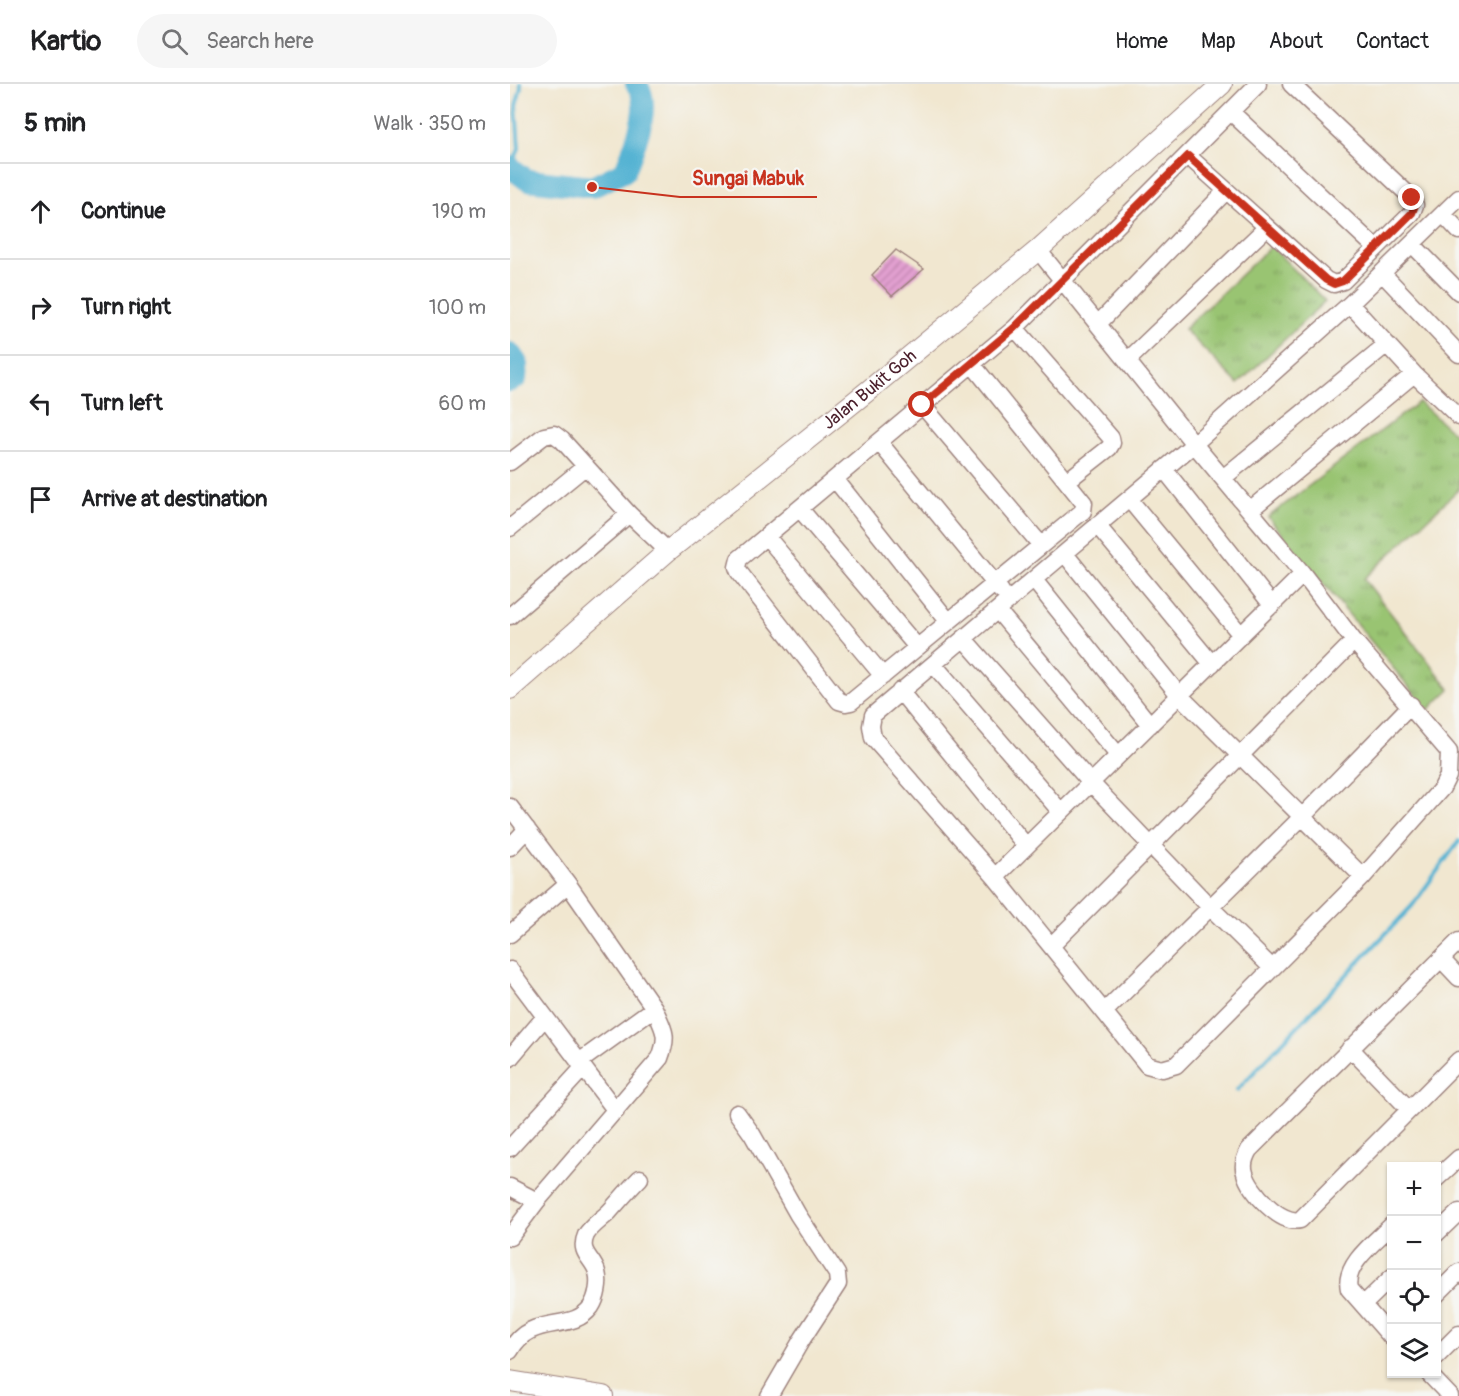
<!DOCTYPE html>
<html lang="en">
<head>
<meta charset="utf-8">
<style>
	:root { --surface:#fff; --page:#f6f6f6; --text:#202124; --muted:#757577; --line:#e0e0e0 }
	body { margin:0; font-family:Pangolin,sans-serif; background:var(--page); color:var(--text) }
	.controls { position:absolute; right:18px; bottom:18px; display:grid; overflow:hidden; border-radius:0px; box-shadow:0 2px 4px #0004 }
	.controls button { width:54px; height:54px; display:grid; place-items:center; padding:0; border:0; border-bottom:2px solid var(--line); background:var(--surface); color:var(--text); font:30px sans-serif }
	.stop { position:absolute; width:18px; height:18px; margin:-14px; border:4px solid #c8321e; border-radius:50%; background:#fff }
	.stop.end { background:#c8321e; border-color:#fff; box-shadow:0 2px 6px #0008 }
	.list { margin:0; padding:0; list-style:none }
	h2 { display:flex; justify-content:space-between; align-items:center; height:78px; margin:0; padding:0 24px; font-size:26px }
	h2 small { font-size:20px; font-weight:400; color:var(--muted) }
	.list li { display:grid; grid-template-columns:39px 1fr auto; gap:18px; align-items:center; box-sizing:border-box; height:96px; padding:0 24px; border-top:2px solid var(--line) }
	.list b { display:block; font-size:22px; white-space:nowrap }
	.list em { font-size:20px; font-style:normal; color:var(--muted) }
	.icon { flex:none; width:33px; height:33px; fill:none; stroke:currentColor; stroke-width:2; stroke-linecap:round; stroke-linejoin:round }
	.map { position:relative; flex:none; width:949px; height:1312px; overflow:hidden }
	header { display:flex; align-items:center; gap:36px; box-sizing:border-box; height:84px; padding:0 30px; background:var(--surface); border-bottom:2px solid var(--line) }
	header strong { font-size:28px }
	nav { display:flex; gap:33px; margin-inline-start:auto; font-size:21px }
	.search { width:420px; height:54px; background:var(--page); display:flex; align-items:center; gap:15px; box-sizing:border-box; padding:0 21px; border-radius:33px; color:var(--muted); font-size:22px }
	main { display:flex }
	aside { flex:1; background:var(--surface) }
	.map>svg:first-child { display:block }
	.park { fill:url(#park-tufts); stroke:#72724e; stroke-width:1.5 }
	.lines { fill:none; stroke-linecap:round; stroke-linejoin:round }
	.stream { stroke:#55b3d3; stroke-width:4 }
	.river { stroke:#55b3d3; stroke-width:22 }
	.building { fill:url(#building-hatch) }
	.minor-casing { stroke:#9e837e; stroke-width:19 }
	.major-casing { stroke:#9e837e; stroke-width:22 }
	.minor { stroke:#fff; stroke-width:16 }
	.major { stroke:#fff; stroke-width:20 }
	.route { stroke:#c8321e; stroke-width:8 }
	.labels { text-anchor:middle; stroke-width:4.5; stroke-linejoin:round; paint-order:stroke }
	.street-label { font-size:18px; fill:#4a1f2b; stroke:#f6f6f2 }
	.leader { fill:none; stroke:#c8321e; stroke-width:2 }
	.callout-dot { fill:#c8321e; stroke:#f6f6f2; stroke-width:2 }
	.callout-label { font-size:20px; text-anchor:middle; font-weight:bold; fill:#c8321e; stroke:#f6f6f2; stroke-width:4.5; stroke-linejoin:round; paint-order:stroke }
</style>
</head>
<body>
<header>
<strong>Kartio</strong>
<div class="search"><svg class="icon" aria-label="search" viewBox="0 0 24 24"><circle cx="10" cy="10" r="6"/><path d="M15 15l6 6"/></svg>Search here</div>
<nav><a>Home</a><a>Map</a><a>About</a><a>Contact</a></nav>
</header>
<main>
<aside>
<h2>5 min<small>Walk · 350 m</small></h2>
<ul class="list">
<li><svg class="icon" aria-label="ahead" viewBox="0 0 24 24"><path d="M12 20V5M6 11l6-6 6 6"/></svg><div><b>Continue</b></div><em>190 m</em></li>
<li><svg class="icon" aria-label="right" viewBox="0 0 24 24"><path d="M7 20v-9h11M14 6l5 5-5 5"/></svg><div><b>Turn right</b></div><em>100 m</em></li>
<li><svg class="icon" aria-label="left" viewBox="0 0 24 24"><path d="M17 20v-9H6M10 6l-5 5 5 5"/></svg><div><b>Turn left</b></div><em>60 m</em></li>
<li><svg class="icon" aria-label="arrive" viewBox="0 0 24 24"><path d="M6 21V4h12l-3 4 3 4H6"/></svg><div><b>Arrive at destination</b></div></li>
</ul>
</aside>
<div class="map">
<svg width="949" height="1312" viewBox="0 0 949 1312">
	<defs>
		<pattern id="park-tufts" width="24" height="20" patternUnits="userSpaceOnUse" patternTransform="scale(1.5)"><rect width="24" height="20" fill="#99c472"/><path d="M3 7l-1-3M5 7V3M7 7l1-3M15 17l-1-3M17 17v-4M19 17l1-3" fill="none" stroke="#7f9f5e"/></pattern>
		<pattern id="building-hatch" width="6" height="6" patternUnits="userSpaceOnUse" patternTransform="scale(1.5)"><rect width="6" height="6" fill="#e3a0d1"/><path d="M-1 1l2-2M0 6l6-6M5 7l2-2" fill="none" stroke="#ba82aa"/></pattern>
	</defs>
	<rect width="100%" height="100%" fill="#f6f6f2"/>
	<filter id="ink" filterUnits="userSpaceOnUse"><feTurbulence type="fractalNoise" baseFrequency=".0167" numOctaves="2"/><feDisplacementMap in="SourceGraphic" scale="12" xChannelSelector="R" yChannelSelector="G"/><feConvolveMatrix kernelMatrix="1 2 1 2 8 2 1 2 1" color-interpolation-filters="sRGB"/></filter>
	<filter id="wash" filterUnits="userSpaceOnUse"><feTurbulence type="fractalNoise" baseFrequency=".008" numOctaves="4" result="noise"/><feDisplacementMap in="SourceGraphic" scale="24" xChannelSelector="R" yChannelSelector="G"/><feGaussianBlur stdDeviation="1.35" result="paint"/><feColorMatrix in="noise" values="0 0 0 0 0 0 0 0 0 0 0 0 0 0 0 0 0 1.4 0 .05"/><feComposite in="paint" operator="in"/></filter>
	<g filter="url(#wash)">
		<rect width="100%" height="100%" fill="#f1e7d0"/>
		<!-- park -->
		<path class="park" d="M761,162l54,55 -87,83 -54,-55z
			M909,318l40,36v51l-95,90 86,110 -22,21 -160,-193z"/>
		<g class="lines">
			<!-- stream -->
			<path class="stream" d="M1,84l8,-19 -3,-43 5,-18 -1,-4
				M727,1006l175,-184 47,-65"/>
			<!-- river -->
			<path class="river" d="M0,83l17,13 65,7 33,-16c8,-22 29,-67 11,-87
				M0,269l7,10 -1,15 -6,3"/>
		</g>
		<g id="blocks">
			<!-- building -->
			<path class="building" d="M386,166l28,19 -32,27 -20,-21z"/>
		</g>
	</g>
	<g filter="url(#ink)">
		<use href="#blocks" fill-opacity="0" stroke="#9e837e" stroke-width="1.5"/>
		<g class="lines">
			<!-- minor casing -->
			<g class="minor-casing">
				<path id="minor" d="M721,28l145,136
					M678,72l138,124 8,4 9,-3 69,-68 3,-8 -3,-7 -121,-114
					M933,130l16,17
					M903,161l46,47
					M528,166l156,194 109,130 51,67 95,111 -1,24 -6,12 -79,89 -187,188 -14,4 -15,-4 -152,-188 -122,-139 -2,-12 2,-11 321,-271 156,-140 109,-106
					M872,189l77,81
					M840,220l64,70 45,43
					M588,240l128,-133
					M505,244l96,110 1,5 -3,5 -42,33
					M617,277l140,-134
					M462,280l112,139 -1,8 -232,191 -5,1 -7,-2 -100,-129 -2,-5 2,-8 276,-231 243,-244
					M413,322l118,139
					M369,358l122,149
					M0,378l34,-26 10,-2 8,6 67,74 39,37
					M654,385l108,136
					M713,394l164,-134
					M325,395l113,142
					M619,415l112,136
					M290,425l117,138
					M740,426l164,-136
					M587,441l115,139
					M0,444l76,-62
					M257,453l116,139
					M555,470l114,141 184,182
					M524,496l116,145
					M488,527l120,144
					M0,532l119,-102
					M454,555l127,144 119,124 62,61
					M424,581l127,147
					M390,607l126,155
					M0,723l58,77 86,124c10,22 15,27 6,50l-123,143 -27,36
					M0,763l17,-18
					M485,793l308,-303
					M0,850l58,-50
					M949,857l-210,209c-4,7 -7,15 -4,23 4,18 36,52 55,47l159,-160
					M541,862l303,-305
					M932,876l17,18
					M0,886l106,141
					M595,927l197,-194 109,-112
					M840,964l59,61
					M0,974l34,-40
					M69,978l75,-54
					M227,1029l15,21 46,81 39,59 1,10 -37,57 -32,55
					M0,1064l73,-80
					M926,1095l23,-21
					M0,1103l27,14
					M882,1141c-16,16 -49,40 -43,64l43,49
					M926,1150l23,-22
					M926,1211l23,-23
					M853,1221l29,-28
					M0,1267c21,-39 61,-17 81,-44 6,-9 9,-24 6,-35 -4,-14 -19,-19 -11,-37 4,-8 16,-16 23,-23 10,-11 20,-23 31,-34
					M926,1273l23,-23
					M919,1290l21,22"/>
			</g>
			<!-- major casing -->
			<g class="major-casing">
				<g id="major">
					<path id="s1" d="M0,605l158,-138 201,-161 169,-140 184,-166"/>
					<path d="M0,1297l93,15"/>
				</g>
			</g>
			<!-- minor -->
			<use href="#minor" class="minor"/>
			<!-- major -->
			<use href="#major" class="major"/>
		</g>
	</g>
	<g class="lines" filter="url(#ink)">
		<!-- route -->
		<path class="route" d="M412,321l92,-77 174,-172 138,124 8,4 9,-3 69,-68 3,-8 -3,-7"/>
	</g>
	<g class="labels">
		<!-- street labels -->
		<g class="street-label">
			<text dy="6" stroke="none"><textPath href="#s1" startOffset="468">Jalan Bukit Goh</textPath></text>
		</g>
	</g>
	<!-- callouts -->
	<path class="leader" d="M82 103L170 113H307"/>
	<circle class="callout-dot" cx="82" cy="103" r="6"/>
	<g class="callout-label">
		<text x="238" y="101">Sungai Mabuk</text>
	</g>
</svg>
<div class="controls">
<button>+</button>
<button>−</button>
<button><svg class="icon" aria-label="locate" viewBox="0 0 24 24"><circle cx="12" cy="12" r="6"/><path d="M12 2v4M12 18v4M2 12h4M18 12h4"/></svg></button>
<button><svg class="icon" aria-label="layers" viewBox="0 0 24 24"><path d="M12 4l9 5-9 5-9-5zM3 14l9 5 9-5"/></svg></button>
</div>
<div class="stop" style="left:412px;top:321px"></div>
<div class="stop end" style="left:902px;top:114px"></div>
</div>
</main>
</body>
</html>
